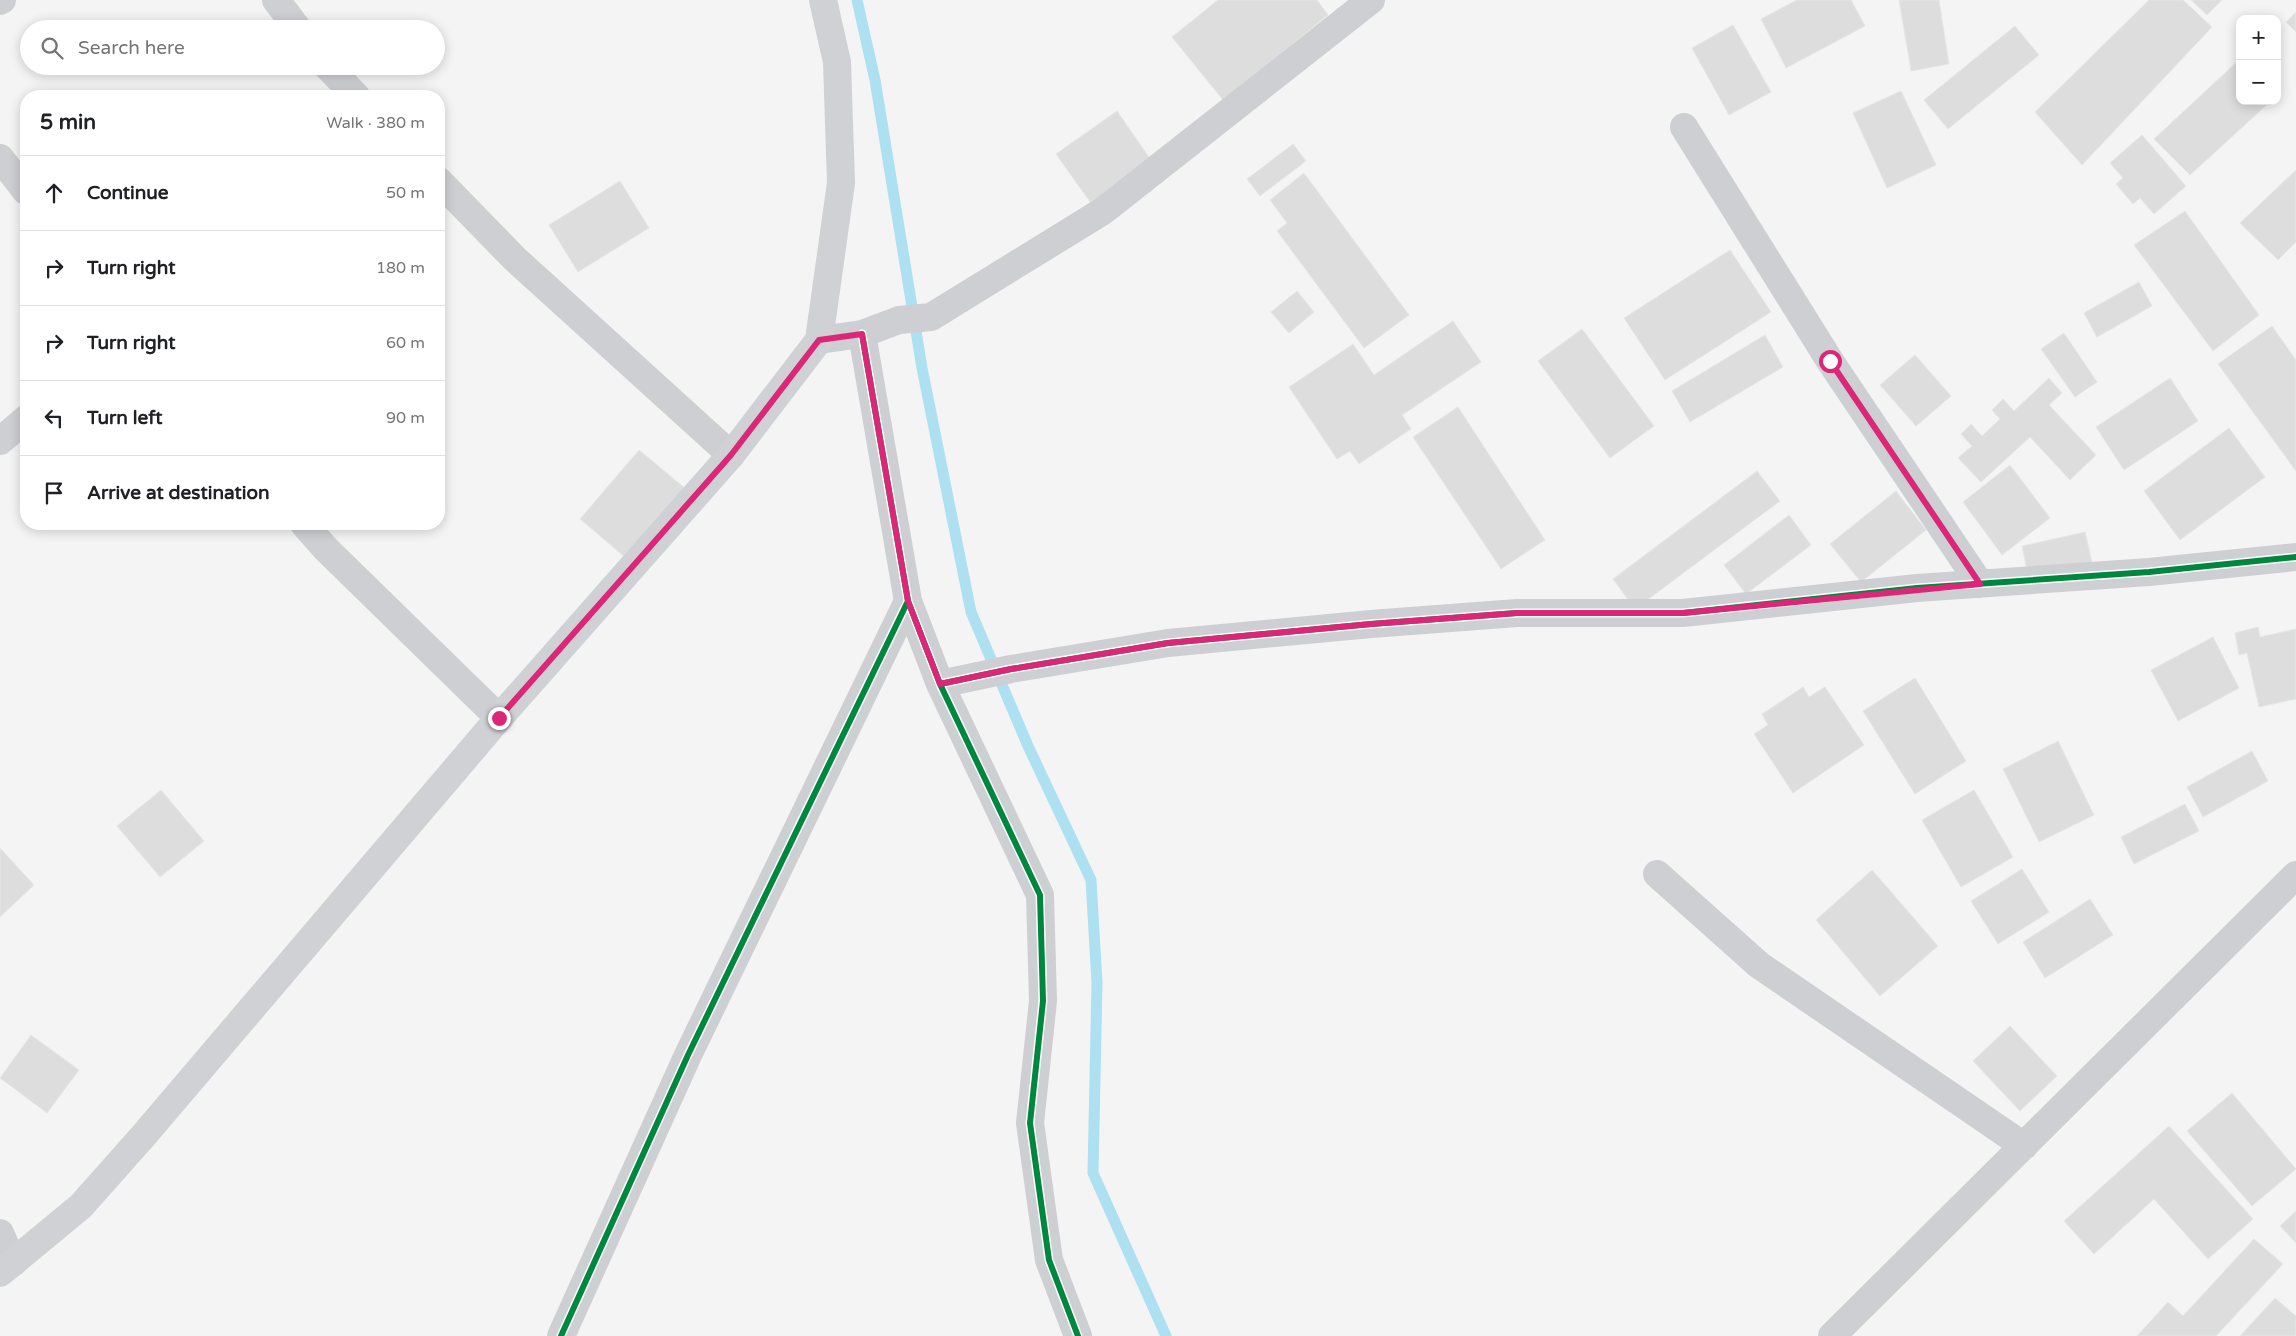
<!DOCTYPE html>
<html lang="en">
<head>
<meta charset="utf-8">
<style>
	:root { --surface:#fff; --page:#f6f6f6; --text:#202124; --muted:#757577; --line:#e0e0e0 }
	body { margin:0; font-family:"Varela Round",sans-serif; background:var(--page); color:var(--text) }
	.controls { position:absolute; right:15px; top:15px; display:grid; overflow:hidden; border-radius:10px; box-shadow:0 2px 12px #0003 }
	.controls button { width:45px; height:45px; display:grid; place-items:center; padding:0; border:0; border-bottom:1px solid var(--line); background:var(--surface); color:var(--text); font:25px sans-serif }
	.stop { position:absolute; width:15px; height:15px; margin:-11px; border:4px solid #db2777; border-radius:50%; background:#fff }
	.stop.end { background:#db2777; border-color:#fff; box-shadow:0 1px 5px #0008 }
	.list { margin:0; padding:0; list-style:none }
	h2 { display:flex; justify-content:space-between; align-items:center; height:65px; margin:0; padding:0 20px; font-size:21px }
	h2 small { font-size:16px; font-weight:400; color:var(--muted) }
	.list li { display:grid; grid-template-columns:32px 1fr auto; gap:15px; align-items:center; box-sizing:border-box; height:75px; padding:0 20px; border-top:1px solid var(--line) }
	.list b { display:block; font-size:19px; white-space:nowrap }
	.list em { font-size:16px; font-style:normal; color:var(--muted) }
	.icon { flex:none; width:28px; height:28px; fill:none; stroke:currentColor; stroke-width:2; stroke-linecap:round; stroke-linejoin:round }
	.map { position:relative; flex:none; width:2296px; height:1336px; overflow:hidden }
	.search { position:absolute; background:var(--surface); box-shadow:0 2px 12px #0003; left:20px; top:20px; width:425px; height:55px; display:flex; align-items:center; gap:12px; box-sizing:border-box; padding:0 18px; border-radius:28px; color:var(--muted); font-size:19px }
	.panel { position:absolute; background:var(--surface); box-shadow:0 2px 12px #0003; left:20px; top:90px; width:425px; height:440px; border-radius:20px }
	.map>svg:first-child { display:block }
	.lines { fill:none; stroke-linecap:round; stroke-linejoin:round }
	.stream { stroke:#ade0f1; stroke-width:11 }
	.building { fill:#ddddde; stroke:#e5e6e7 }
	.minor { stroke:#cdcfd2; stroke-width:28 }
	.secondary { stroke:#cfd1d5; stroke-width:28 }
	.cycleway-casing { stroke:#fff; stroke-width:9 }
	.cycleway { stroke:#00873e; stroke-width:6 }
	.route { stroke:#db2777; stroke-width:6 }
</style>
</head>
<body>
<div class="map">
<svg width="2296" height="1336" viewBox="0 0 2296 1336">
	<rect width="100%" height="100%" fill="#f4f4f4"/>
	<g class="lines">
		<!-- stream -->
		<path class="stream" d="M857,0l18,80 47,288 49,244 57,134 63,134 6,103 -4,190 73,163"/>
	</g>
	<!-- building -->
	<path class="building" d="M1218,0h99l11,15 -105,85 -51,-63z
		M1797,0h54l14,26 -79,42 -25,-49z
		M1899,0h40l10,64 -38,7z
		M2149,0h34l29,27 -130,138 -47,-53z
		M2191,0h31l-15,15z
		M2296,12v20l-10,-10z
		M1733,25l38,67 -42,23 -37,-67z
		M2015,26l24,29 -91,74 -24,-29z
		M2240,59v42h31l-81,74 -36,-36z
		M1901,91l35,74 -49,23 -34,-75z
		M1117,111l36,52 -60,43 -37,-52z
		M2142,135l44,51 -32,28 -14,-16 -7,6 -17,-20 7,-6 -13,-15z
		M1293,144l13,17 -46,35 -13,-17z
		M2296,170v72l-18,18 -38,-37z
		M1304,173l105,142 -45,33 -87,-117 10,-8 -17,-23z
		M620,181l29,47 -71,44 -29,-47z
		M2185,211l74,104 -46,36 -79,-106z
		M1730,250l41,62 -106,68 -41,-62z
		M2139,282l13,24 -55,31 -13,-24z
		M1297,291l17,21 -25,21 -18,-21z
		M1453,321l28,41 -79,53 9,14 -52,35 -9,-13 -13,8 -48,-72 64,-43 21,31z
		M2272,326l24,34v111l-78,-107z
		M1582,329l72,97 -44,32 -72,-97z
		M2064,333l33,49 -22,15 -34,-48z
		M1765,335l18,32 -93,55 -18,-31z
		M1915,355l36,41 -35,30 -36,-41z
		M2049,378l13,15 -13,12 47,50 -26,25 -40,-43 -49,45 -23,-24 14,-12 -11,-12 10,-10 11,12 18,-17 -8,-9 11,-11 11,12z
		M2170,378l28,43 -74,49 -28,-43z
		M1458,407l87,133 -44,29 -88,-132z
		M2229,428l36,49 -85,63 -36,-49z
		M639,450l47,39 -60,69 -46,-39z
		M2010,465l40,53 -48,37 -39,-53z
		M1757,471l23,30 -145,108 -22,-30z
		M1896,491l30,39 -65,52 -31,-38z
		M1789,515l22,30 -65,49 -22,-29z
		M2085,532l7,30 -64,14 -6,-30z
		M2258,627l2,10 36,-8v70l-37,8 -12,-54 -8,2 -4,-22z
		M2213,637l26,51 -61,33 -27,-51z
		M1915,678l51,83 -51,33 -52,-83z
		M1803,687l6,10 16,-10 39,58 -71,48 -39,-59 14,-9 -6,-11z
		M2058,741l36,74 -55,27 -36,-73z
		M2252,751l16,30 -65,36 -16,-30z
		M161,790l43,51 -44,36 -43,-51z
		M1974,790l39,67 -52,30 -39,-67z
		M2185,804l14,27 -65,33 -13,-27z
		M0,848l34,37 -34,32z
		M2022,869l27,43 -51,32 -27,-43z
		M1872,870l66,76 -58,50 -64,-76z
		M2090,899l23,36 -68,43 -22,-36z
		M2010,1026l47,50 -37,35 -47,-50z
		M31,1035l48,35 -32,43 -47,-35z
		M2232,1093l64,76 -44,37 -65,-75z
		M2169,1126l84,93 -45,40 -54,-60 -60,55 -30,-33z
		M2296,1211v32l-16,-17z
		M2254,1239l29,25 -67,72h-79l31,-34 15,14z
		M2275,1298l21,18v20h-56z"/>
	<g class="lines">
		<!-- minor -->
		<path class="minor" d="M276,0l22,29
			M0,1l2,-1
			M327,66l29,30
			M1684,127l146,234 150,223
			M0,158l26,33
			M439,181l76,78 216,196
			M819,340l43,-6 37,-14 32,-3 172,-106 268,-211
			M0,441l26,-22
			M304,524l22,25 173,169
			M908,601l32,83 100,211 3,106 -13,122 19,137 29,76
			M940,684l71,-15 157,-26 203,-19 146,-11h166l234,-25 232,-16 147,-15
			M1657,874l102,91 265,181
			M0,1233l13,30
			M561,1336l127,-281 220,-454 -46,-267
			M1832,1336l464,-461"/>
		<!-- secondary -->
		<path class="secondary" d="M0,1273l81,-67 63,-71 355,-417 232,-263 88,-115 22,-157 -4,-121 -14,-62"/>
		<!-- cycleway casing -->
		<g class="cycleway-casing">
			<path id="cycleway" d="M908,601l32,83 100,211 3,106 -13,122 19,137 29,76
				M940,684l71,-15 157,-26 203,-19 146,-11h166l234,-25 232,-16 147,-15
				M561,1336l127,-281 220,-454 -46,-267"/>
		</g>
		<!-- cycleway -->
		<use href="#cycleway" class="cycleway"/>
	</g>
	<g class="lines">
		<!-- route -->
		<path class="route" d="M499,718l232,-263 88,-115 43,-6 46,267 32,83 71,-15 157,-26 203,-19 146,-11h166l297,-29 -150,-223"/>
	</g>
</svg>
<div class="controls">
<button>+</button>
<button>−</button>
</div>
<div class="stop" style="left:1830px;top:361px"></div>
<div class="stop end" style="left:499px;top:718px"></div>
<div class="search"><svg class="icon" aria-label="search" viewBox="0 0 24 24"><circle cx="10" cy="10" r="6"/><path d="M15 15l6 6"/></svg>Search here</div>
<section class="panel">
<h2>5 min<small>Walk · 380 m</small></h2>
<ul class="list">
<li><svg class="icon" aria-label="ahead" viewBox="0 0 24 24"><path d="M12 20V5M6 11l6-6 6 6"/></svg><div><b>Continue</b></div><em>50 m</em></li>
<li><svg class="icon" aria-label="right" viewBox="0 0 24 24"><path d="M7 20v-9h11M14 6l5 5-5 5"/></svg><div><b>Turn right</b></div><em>180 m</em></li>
<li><svg class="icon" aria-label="right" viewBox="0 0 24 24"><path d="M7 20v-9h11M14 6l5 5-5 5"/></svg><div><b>Turn right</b></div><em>60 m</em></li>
<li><svg class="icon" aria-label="left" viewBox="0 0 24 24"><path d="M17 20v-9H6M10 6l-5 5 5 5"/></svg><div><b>Turn left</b></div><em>90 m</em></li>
<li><svg class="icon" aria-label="arrive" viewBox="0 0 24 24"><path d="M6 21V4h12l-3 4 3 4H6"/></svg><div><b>Arrive at destination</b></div></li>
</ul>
</section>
</div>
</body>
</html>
